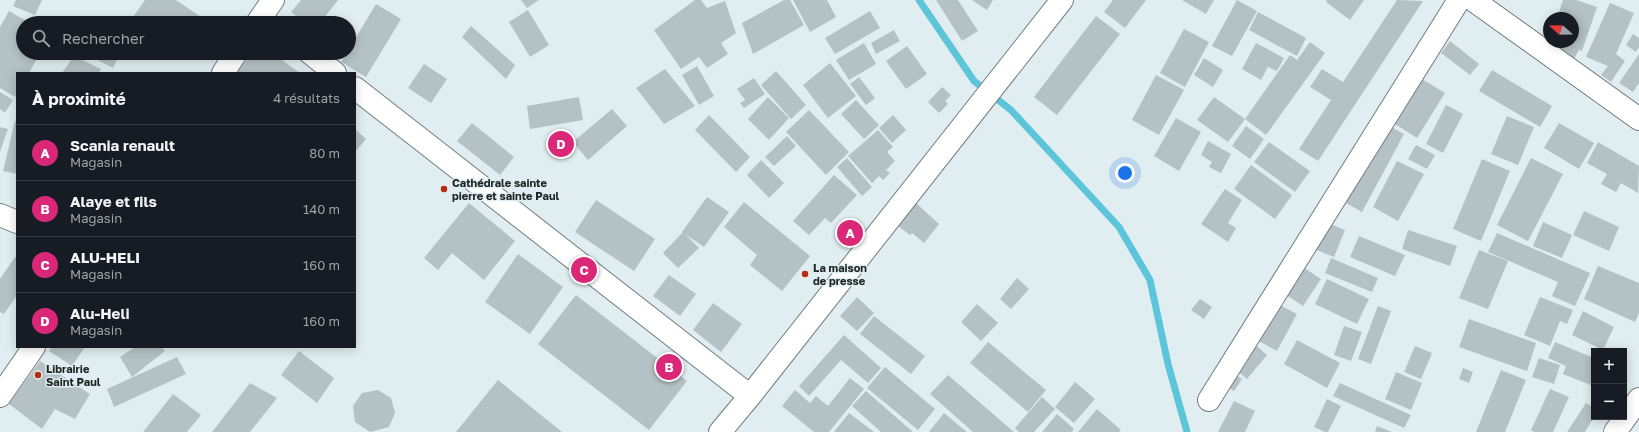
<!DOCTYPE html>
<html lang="fr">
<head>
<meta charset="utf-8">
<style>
	:root { --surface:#171b24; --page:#20242c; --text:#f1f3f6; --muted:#9ea1a6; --line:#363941; --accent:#db2777 }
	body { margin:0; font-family:"Golos Text",sans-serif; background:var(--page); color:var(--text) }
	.controls { position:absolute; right:12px; bottom:12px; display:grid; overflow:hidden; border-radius:0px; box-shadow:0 2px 10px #0003 }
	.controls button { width:36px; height:36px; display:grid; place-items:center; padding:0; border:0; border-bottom:1px solid var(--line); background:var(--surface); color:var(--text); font:20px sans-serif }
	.compass { position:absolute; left:1543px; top:12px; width:36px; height:36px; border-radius:50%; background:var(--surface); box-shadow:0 2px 10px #0003; rotate:290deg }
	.you { position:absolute; left:1125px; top:173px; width:14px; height:14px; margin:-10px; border:3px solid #fff; border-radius:50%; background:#1a73e8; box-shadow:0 0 0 6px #1a73e833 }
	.badge { display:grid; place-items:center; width:26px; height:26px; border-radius:50%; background:var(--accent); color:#fff; font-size:13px; font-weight:700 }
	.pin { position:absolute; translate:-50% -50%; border:2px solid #fff; box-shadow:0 1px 4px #0006 }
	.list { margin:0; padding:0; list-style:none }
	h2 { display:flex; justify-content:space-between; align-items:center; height:52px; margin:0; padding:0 16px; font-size:17px }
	h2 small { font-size:13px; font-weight:400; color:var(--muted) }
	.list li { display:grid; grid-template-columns:26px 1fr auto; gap:12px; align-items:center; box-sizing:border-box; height:56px; padding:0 16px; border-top:1px solid var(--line) }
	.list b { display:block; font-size:15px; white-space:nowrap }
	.list p { margin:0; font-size:13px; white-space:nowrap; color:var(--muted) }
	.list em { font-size:13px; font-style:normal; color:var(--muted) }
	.icon { flex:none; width:22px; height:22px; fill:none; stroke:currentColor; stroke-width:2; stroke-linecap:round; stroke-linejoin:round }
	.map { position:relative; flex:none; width:1639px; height:432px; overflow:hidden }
	.search { position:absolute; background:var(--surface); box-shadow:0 2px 10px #0003; left:16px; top:16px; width:340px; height:44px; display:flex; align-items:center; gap:10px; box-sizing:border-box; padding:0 14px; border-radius:22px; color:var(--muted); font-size:15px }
	.panel { position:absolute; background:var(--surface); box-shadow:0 2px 10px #0003; left:16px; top:72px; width:340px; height:276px; border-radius:0px }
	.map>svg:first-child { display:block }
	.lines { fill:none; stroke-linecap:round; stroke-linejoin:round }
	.stream { stroke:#5cc5da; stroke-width:7 }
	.building { fill:#b5c2c5 }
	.minor-casing { stroke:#717d80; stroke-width:24 }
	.minor { stroke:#fff; stroke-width:22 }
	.poi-dot { fill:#b72b11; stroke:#e1eef1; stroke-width:1.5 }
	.labels { text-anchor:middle; stroke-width:3; stroke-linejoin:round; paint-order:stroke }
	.poi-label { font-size:11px; font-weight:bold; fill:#202526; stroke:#e1eef1; text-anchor:start }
</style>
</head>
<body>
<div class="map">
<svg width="1639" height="432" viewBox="0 0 1639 432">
	<rect width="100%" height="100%" fill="#e1eef1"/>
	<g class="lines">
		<!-- stream -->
		<path class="stream" d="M919,0l55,81 37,29 108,117 31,53 18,84 19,68"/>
	</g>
	<!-- building -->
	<path class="building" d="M16,0h26l-7,15 -22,-9z
		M145,0h31l28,19 -2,4h-56l-13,-6z
		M301,0h37l-18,23h-15l-14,-11z
		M521,0h18l-12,8z
		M695,0h6l6,8 18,-7 11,32 -15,10 7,11 -21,14 -8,-11 -18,12 -27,-39z
		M784,0h6l14,25 -51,29 -11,-31z
		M793,0h34l9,17 -26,15z
		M936,0h22l20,31 -16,10z
		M972,0h21l-6,10z
		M1113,0h33l-21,28 -21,-16z
		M1182,0h32l-8,14z
		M1237,0l20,11 -25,45 -20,-10z
		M1327,0h37l-14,20 -24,-18z
		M1397,0l26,1 -105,160 -19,-12 32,-49 -21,-13 12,-18 21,13z
		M1563,0h13l21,7 -15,44 -3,-1 -5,9 -25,-17h24v-24h-16z
		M1610,3l24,10 -18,41 9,7 -14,21 -10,-7 7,-9 -22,-9z
		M376,4l25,15 -35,58 -25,-15 6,-9h2v-4z
		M528,10l21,35 -19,12 -21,-35z
		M9,11l21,12h-7v30h17l-11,20h-12v20l-2,4 -15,-9v-61z
		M870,11l10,17 -45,26 -10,-16z
		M1258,12l48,26 -9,18 -48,-26z
		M1096,16l24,18 -63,81 -23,-18z
		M471,26l44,39 -9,14 -44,-42z
		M1184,29l25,13 -24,45 -25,-14z
		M894,30l6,11 -24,13 -5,-11z
		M1633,34l6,4v9l-3,5 -10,-7z
		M1450,41l29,23 -9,11 -29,-22z
		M1310,42l15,11 -59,82 -21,-16 45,-64 7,5z
		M864,43l12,21 -27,16 -13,-20z
		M1256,43l28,15 -7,13 -9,-4 -7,13 -19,-11z
		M907,46l20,28 -21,15 -20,-28z
		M94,53h26l-7,15 -21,-11z
		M252,53h20l28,20h-60l-2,-2z
		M1639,54v29l-6,9 -14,-9z
		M74,56l27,13 -2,4h-37z
		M1204,58l19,12 -10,17 -19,-12z
		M830,63l26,33 -28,22 -25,-33z
		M424,64l23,15 -16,24 -23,-15z
		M697,66l17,30 -15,9 -17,-30z
		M665,69l30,37 -31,18 -28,-36z
		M1492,70l60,36 -12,21 -61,-36z
		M776,71l30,34 -15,14 -30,-34z
		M1414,74l31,19 -28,45 -30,-19z
		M1156,75l28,15 -25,45 -27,-15z
		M859,77l16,21 -9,7 -16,-21z
		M754,78l11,16 -21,14 -4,-5 5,-3 -8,-11z
		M942,87l9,8 -6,6 3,3 -9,9 -11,-11z
		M0,92l13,8 -8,13 -5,-4z
		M579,97l4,23 -53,9 -3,-23z
		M768,97l21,21 -20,22 -21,-21z
		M1214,97l31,22 -17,23 -31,-22z
		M856,100l23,25 -15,14 -23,-25z
		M1446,105l17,9 -20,39 -17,-9z
		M612,109l15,17 -39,34 -15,-18z
		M809,110l40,42 -23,23 -40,-43z
		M709,115l41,42 -14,15 -41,-42z
		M893,115l13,15 -14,13 -13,-15z
		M1507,116l27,11 -16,38 -27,-11z
		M1176,118l25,14 -22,39 -25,-15z
		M1378,120l26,14 -42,78 -25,-14z
		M15,121h2v53l-14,-3z
		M472,123l42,34 -14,18 -43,-34z
		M1559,123l35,20 -15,26 -35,-21z
		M1246,126l18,13 -14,20 -18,-13z
		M0,127l8,2 -8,23z
		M355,129l11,10 -11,13z
		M878,130l15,17 -6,5 8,9 -9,9 4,3 -7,7 -4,-4 -7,7 -24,-27z
		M787,136l9,10 -22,20 -9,-9z
		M1208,141l23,13 -10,19 -12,-6 3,-5 -11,-7z
		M1269,142l41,29 -15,21 -41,-30z
		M1598,142l41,24 -1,27 -17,-10 -5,9 -15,-8 6,-10 -20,-11z
		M1416,145l19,10 -8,14 -19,-10z
		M847,158l25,29 -10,9 -25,-29z
		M1531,158l32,16 -35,67 -31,-16z
		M1482,159l28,12 -29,70 -28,-12z
		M761,160l23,23 -15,15 -22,-23z
		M1397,161l27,13 -26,47 -25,-14z
		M1251,165l41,30 -17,24 -41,-30z
		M834,175l23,20 -26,28 -6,-5 -16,17 -16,-14z
		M1225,189l17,11 -14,23 8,5 -8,14 -27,-18z
		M707,197l22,15 -25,35 -22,-15z
		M596,200l59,39 -21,32 -59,-39z
		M744,202l66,54 -28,35 -32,-26 7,-10 -33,-28z
		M469,203l46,38 -31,39 -32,-27 -14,17 -14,-12z
		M916,203l23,21 -15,19 -12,-10 -2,2 -12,-9z
		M1584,211l35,16 -10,24 -36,-16z
		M1316,218l29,12 -11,27 -30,-12z
		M1543,222l29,13 -10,23 -29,-12z
		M1408,230l49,16 -7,20 -48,-17z
		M683,232l16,16 -21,20 -15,-15z
		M1497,233l93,40 -15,33 -23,-10 6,-14 -70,-30z
		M1359,236l46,19 -10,21 -45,-19z
		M1479,250l29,11 -20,48 -29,-11z
		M518,254l45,33 -33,47 -45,-32z
		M15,257l2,1v37l-13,19 -4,-2v-33z
		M1331,258l47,20 -6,14 -47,-19z
		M1297,263l24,16 -18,27 -24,-16z
		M1598,266l41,17v30l-4,9 -51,-23z
		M669,275l27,19 -16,22 -27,-20z
		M1017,278l12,11 -18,20 -11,-10z
		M1327,279l42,20 -12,25 -42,-20z
		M576,295l111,86 -38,49 -111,-86z
		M857,297l17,16 -17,18 -17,-15z
		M1540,297l33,13 -6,14 -7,-3 -10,25 -26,-11z
		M1200,299l12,8 -8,12 -13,-9z
		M713,303l29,21 -21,28 -28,-22z
		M1276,303l21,11 -20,37 -20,-11z
		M977,304l21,19 -17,18 -20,-19z
		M1378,306l13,5 -20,53 -13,-5z
		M1583,311l31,16 -11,23 -31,-15z
		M874,316l51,40 -14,18 -51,-40z
		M1469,319l67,24 -9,28 -68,-24z
		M1344,326l18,6 -11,29 -17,-6z
		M844,335l37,33 -13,15 -27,-23 -32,36 -10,-10z
		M1244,335l23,20 -20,24 -24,-21z
		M1297,340l43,23 -13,25 -43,-24z
		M988,342l58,48 -18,22 -58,-49z
		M1555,342l39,16 -1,28 -30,-12 3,-8 -18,-8z
		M1415,346l17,7 -11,26 -17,-7z
		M52,347h33l-13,19 -23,-15z
		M135,347h26l4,4 -33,26 -12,-20z
		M299,351l35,27 -17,25 -36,-28z
		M177,357l9,17 -72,33 -7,-18z
		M1539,358l21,7 -6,19 -22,-7z
		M40,361l50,33 -15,25 -20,-10 -13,20 -33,-25z
		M1221,365l21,14 -8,12 -21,-13z
		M885,367l50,42 -17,21 -51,-42z
		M1463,368l10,4 -4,11 -10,-4z
		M1501,370l25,10 -21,52h-29z
		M1396,372l26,11 -11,27 -26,-11z
		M948,375l66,57h-41l-43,-38z
		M850,378l14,11 -35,43h-15l-32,-26 13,-16 15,13 6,-7 12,10z
		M498,380l64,52h-106z
		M1075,382l20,17 -21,24 -19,-16z
		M250,383l27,15 -27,34h-38z
		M1340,383l71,32 -7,13 -71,-32z
		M1550,389l19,8 -16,35h-19l-3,-2z
		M378,390l13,8 4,15 -6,14 -19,5 -15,-10 -2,-16 9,-13z
		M866,391l47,41h-32l-29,-26z
		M173,394l28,21 -14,17h-44z
		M1042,397l13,12 -21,23h-15l-4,-4z
		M1327,399l14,7 -13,26h-3l-11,-5z
		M1234,401l21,10 -10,21h-27z
		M1586,403l8,5v9l-9,15h-18z
		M1097,409l24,21 -2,2h-41z
		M849,413l25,19h-40z
		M944,413l23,19h-38z
		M1057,414l17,15 -2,3h-30z
		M1377,426l15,6h-17z"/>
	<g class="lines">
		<!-- minor casing -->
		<g class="minor-casing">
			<path id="minor" d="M1473,0l166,119
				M257,23l16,-23
				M310,53l25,20
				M223,73l13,-20
				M355,88l395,308
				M0,215l17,7
				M0,396l34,-49
				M1209,400l250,-400
				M720,432l30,-36 312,-396
				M1615,432l24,-33"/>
		</g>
		<!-- minor -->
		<use href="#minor" class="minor"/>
	</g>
	<!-- markers -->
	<g class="poi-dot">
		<circle cx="444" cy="189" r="4"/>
		<circle cx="805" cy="274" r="4"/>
		<circle cx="38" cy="375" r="4"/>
	</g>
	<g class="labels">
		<!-- poi labels -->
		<g class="poi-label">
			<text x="452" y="187">Cathédrale sainte<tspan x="452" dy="13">pierre et sainte Paul</tspan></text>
			<text x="813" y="272">La maison<tspan x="813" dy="13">de presse</tspan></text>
			<text x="46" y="373">Librairie<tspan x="46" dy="13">Saint Paul</tspan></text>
		</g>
	</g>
</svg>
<div class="controls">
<button>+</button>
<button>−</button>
</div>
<svg class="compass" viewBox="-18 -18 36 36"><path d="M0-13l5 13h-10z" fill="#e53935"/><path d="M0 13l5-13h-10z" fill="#9ea1a6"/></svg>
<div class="you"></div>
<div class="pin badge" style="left:850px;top:233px">A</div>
<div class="pin badge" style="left:669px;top:367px">B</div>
<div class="pin badge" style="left:584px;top:270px">C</div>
<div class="pin badge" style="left:561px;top:144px">D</div>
<div class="search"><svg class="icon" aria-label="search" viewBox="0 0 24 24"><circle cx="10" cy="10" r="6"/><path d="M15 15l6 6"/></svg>Rechercher</div>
<section class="panel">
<h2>À proximité<small>4 résultats</small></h2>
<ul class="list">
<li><span class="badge">A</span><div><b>Scania renault</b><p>Magasin</p></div><em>80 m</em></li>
<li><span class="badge">B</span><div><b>Alaye et fils</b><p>Magasin</p></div><em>140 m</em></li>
<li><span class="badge">C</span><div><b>ALU-HELI</b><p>Magasin</p></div><em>160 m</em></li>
<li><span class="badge">D</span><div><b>Alu-Heli</b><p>Magasin</p></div><em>160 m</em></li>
</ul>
</section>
</div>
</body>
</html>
